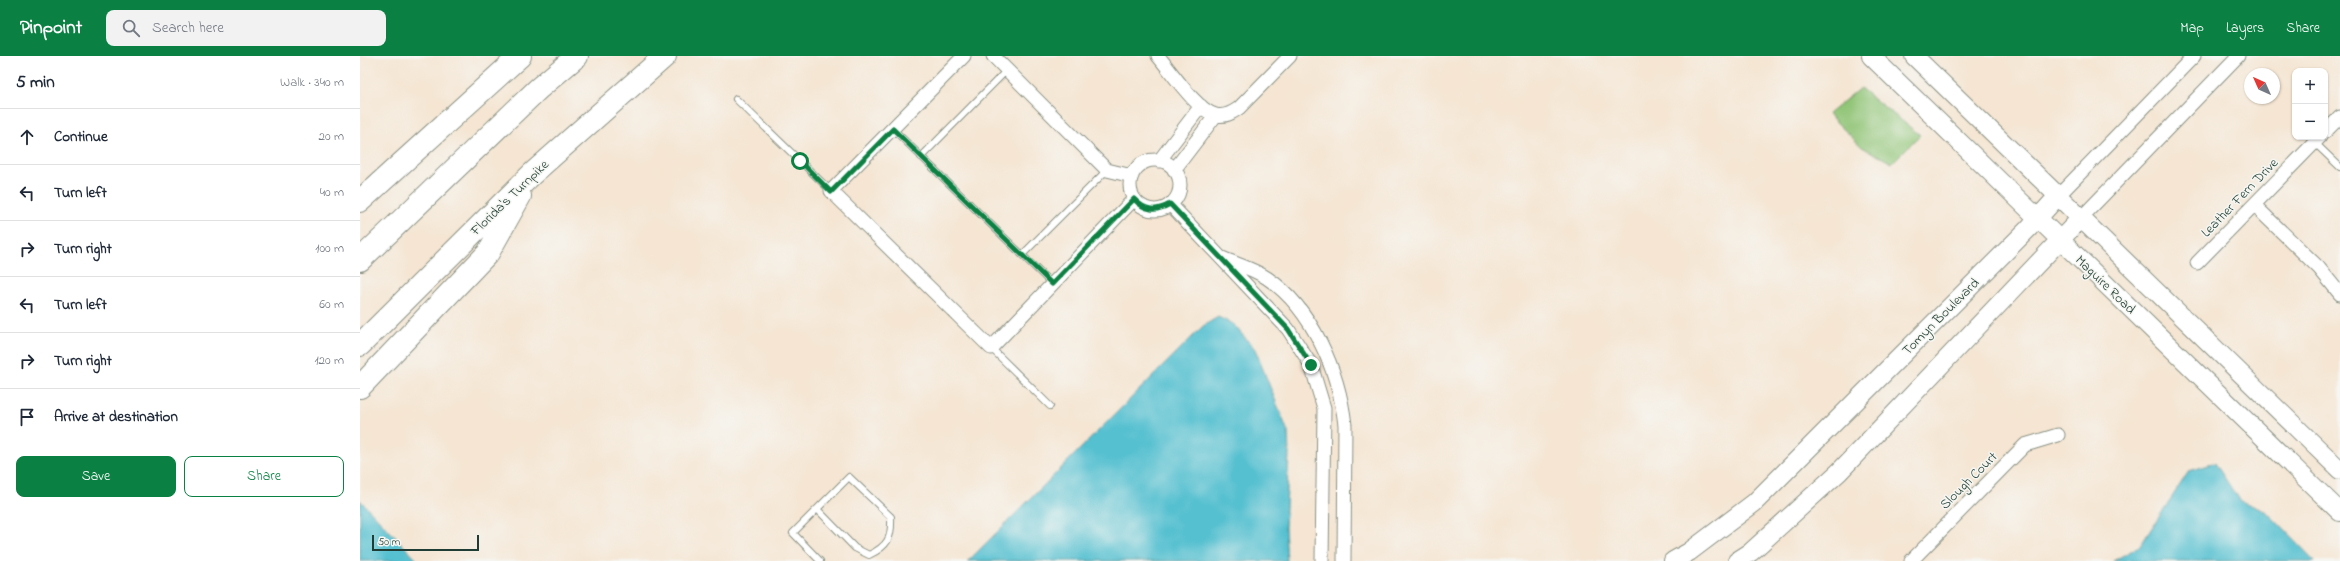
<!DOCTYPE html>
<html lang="en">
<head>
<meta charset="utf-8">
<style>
	:root { --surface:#fff; --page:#f2f2f3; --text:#1f2937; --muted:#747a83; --line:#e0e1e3; --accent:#0b8043 }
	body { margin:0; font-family:"Indie Flower",sans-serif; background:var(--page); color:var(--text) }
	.controls { position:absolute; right:12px; top:12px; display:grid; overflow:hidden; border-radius:8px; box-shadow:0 1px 3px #0004 }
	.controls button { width:36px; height:36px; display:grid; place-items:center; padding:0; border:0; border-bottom:1px solid var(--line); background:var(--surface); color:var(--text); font:20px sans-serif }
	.compass { position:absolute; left:1884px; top:12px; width:36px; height:36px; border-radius:50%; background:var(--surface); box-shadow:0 1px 3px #0004; rotate:315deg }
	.scale { position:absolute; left:12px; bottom:10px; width:107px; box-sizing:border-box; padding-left:4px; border:2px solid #1f3d34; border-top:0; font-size:11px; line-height:14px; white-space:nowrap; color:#1f3d34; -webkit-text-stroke:3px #f6f6f2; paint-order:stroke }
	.stop { position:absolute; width:12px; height:12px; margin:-9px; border:3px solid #0b8043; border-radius:50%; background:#fff }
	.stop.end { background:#0b8043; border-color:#fff; box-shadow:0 1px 4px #0008 }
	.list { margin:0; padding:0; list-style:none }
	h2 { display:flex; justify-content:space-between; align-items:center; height:52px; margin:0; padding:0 16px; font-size:17px }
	h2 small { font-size:13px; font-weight:400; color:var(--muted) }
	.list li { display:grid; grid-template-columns:26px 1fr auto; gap:12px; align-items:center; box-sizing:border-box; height:56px; padding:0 16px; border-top:1px solid var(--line) }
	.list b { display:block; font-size:15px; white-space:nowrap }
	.list em { font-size:13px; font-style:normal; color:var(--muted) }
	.actions { display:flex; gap:8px; padding:12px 16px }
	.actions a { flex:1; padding:9px 0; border:1px solid var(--accent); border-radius:8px; text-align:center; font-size:14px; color:var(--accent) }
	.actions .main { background:var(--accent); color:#fff }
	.icon { flex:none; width:22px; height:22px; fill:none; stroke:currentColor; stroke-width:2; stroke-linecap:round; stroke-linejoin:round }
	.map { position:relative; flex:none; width:1980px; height:505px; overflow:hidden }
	header { display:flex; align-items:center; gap:24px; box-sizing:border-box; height:56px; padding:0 20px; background:var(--accent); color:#fff }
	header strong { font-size:19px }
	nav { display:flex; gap:22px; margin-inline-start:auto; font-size:14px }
	.search { width:280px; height:36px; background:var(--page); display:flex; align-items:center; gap:10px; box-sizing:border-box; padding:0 14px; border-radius:8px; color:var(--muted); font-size:15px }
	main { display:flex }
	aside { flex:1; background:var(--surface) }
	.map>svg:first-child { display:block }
	.green { fill:#90c476; stroke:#588055 }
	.water { fill:#55c0d0; stroke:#3a7e82 }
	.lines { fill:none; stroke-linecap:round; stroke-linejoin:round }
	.lane-casing { stroke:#8a9183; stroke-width:8 }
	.street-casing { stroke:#8a9183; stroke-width:15 }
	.secondary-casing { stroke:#8a9183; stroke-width:20 }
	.highway-casing { stroke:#8a9183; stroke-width:24 }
	.lane { stroke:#fff; stroke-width:6 }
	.street { stroke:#fff; stroke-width:13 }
	.secondary { stroke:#fff; stroke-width:18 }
	.highway { stroke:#fff; stroke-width:22 }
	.route { stroke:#0b8043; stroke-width:5 }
	.labels { text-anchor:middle; stroke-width:3; stroke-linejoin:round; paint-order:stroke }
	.street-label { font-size:14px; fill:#1f3d34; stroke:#f6f6f2 }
</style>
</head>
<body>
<header>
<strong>Pinpoint</strong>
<div class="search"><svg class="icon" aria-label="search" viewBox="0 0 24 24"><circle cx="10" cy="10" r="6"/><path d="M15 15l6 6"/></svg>Search here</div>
<nav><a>Map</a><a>Layers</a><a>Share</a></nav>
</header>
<main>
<aside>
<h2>5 min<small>Walk · 340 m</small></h2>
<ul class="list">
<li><svg class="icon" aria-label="ahead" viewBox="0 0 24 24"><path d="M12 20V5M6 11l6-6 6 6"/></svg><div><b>Continue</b></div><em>20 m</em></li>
<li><svg class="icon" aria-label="left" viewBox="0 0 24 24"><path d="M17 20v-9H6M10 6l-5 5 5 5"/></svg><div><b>Turn left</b></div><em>40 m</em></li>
<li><svg class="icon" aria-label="right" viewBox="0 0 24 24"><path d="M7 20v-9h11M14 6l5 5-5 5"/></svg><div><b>Turn right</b></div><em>100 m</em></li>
<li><svg class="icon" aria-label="left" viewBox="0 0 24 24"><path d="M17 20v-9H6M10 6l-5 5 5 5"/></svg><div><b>Turn left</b></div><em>60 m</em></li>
<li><svg class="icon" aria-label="right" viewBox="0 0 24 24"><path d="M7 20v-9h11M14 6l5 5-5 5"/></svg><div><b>Turn right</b></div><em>120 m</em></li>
<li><svg class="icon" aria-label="arrive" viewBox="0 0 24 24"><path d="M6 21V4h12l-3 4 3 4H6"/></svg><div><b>Arrive at destination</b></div></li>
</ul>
<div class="actions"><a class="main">Save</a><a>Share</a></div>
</aside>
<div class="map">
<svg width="1980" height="505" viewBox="0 0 1980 505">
	<rect width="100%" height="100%" fill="#f6f6f2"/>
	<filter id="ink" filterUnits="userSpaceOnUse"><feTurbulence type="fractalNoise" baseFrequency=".025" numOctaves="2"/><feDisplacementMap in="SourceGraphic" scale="8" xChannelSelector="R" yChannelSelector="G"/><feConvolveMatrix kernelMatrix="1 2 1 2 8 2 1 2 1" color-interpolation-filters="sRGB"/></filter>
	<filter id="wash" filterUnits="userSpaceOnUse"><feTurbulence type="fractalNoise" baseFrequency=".012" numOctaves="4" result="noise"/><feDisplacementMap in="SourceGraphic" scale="16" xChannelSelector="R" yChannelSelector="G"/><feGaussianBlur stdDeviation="0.9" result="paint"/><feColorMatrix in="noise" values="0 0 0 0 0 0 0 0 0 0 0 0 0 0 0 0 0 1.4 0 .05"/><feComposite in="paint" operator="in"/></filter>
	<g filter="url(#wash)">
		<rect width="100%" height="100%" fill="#f5e5d2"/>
		<!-- green -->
		<path class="green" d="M1500,32l60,47 -28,28 -30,-16 -34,-33z"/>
		<!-- water -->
		<path class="water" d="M858,261l15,7 22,25 33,83 1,22 -4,73 2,34h-319l235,-235z
			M1855,407l24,37 28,12 48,49h-202l27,-15 49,-75z
			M0,444l58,61h-58z"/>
	</g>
	<g filter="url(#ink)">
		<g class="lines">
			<!-- lane casing -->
			<g class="lane-casing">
				<path id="lane" d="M376,43l95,92
					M533,73l159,155
					M1955,87l25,24
					M561,101l86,-87
					M662,199l85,-85
					M631,292l59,58
					M457,453l38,39 14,7c19,-9 23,-17 22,-38l-42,-40 -56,56 27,28"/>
			</g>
			<!-- street casing -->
			<g class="street-casing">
				<path id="street" d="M604,0l-133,135 160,157 143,-149
					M633,0l114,114 25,6
					M798,0c13,15 39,55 58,59 9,2 16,-2 23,-7l51,-52
					M1965,76l15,-15
					M770 129a25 25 0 1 1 50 0a25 25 0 1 1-50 0Z
					M799,105l42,-55
					M814,114l42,-55
					M1698,140l136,-140
					M810,148l118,125 23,36 13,43 -2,153
					M1894,149l65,63 21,26
					M1721,162l157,-162
					M862,202c14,6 32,11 45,20 45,30 72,94 78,147l-1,136
					M1837,207l123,-126
					M1551,505l114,-116 33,-10"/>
			</g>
			<!-- secondary casing -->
			<g class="secondary-casing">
				<path id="secondary" d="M1511,0l469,456
					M1554,0l426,414
					M1313,505l16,-9 65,-49 274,-274 30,-33
					M1377,505l14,-9 88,-80 242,-254"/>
			</g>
			<!-- highway casing -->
			<g class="highway-casing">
				<path id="highway" d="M0,145l160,-145
					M0,204l178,-171 39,-33
					M0,289l172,-171 133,-118
					M0,331l128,-134 32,-57"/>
			</g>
			<!-- lane -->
			<use href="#lane" class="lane"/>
			<!-- street -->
			<use href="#street" class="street"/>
			<!-- secondary -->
			<use href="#secondary" class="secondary"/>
			<!-- highway -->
			<use href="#highway" class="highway"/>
		</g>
	</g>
	<g class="lines" filter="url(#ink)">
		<!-- route -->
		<path class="route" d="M440,105l31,31 62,-63 159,155 82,-85c11,12 22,13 36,5l118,125 23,36"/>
	</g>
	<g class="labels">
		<!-- street labels -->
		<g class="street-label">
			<text transform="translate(149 141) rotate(-44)" y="5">Florida's Turnpike</text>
			<text transform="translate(1879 141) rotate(-46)" y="5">Leather Fern Drive</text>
			<text transform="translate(1746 228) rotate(44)" y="5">Maguire Road</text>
			<text transform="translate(1580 260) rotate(-45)" y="5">Tomyn Boulevard</text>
			<text transform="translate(1608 424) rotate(-45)" y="5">Slough Court</text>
		</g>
	</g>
</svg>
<div class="controls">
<button>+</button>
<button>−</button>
</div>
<svg class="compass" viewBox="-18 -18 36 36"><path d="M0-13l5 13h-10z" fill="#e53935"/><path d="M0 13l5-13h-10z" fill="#747a83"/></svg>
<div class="scale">50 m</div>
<div class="stop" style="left:440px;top:105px"></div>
<div class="stop end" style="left:951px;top:309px"></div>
</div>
</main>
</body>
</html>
